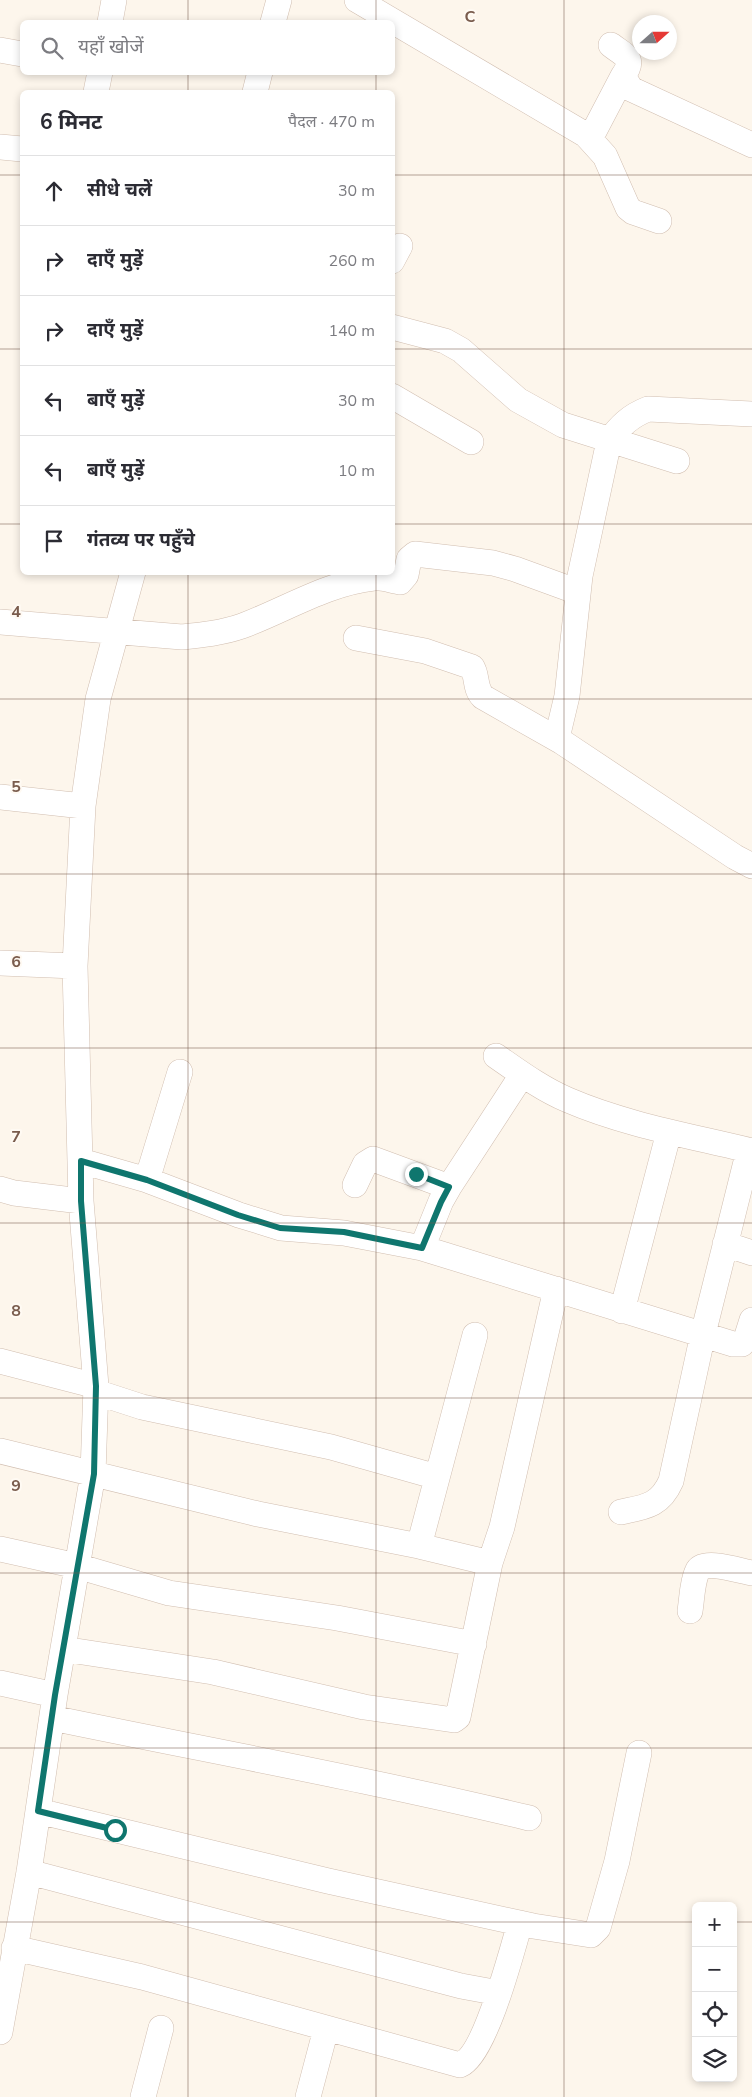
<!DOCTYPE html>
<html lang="hi">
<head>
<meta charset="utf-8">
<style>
	:root { --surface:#fff; --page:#f7f7f7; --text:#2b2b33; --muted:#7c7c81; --line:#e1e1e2 }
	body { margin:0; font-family:"Nunito Sans","Noto Sans Devanagari",sans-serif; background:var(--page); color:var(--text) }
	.controls { position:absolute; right:15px; bottom:15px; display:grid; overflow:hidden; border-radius:8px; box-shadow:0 2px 8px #0003 }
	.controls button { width:45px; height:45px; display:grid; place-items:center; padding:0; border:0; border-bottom:1px solid var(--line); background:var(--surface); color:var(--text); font:25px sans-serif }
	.compass { position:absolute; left:632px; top:15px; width:45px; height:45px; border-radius:50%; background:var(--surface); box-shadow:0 2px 8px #0003; rotate:69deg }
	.stop { position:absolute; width:15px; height:15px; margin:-11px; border:4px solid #0f766e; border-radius:50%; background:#fff }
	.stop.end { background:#0f766e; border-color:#fff; box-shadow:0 1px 5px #0008 }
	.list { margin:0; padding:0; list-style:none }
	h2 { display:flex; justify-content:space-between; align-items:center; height:65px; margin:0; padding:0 20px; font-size:21px }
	h2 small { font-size:16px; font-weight:400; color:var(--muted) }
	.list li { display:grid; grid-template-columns:32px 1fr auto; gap:15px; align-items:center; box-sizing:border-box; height:70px; padding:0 20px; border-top:1px solid var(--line) }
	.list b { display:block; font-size:19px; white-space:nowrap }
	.list em { font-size:16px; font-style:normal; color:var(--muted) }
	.icon { flex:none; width:28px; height:28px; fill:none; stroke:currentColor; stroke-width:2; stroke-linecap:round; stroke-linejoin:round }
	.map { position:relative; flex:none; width:752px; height:2097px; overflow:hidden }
	.search { position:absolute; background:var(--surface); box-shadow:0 2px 8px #0003; left:20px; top:20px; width:375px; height:55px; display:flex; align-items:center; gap:12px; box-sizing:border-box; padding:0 18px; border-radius:8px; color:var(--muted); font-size:19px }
	.panel { position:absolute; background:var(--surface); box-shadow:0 2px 8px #0003; left:20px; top:90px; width:375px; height:485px; border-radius:8px }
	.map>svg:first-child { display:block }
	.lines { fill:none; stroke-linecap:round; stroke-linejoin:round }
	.minor-casing { stroke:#d1beb0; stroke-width:26 }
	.minor { stroke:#fff; stroke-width:25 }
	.route { stroke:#0f766e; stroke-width:6 }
	.grid { fill:none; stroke:#7a5c4d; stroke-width:1; stroke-opacity:0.55 }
	.grid-label { font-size:16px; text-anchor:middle; font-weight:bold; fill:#7a5c4d; stroke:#fffaf3; stroke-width:4; stroke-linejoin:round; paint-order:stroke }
</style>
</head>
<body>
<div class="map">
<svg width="752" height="2097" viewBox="0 0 752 2097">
	<rect width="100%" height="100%" fill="#fdf6ec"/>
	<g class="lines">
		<!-- minor casing -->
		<g class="minor-casing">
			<path id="minor" d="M357,0l229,135 19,21 23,52 5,4 26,9
				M110,22l4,-22
				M273,22l6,-22
				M611,45c14,11 25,13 12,31l8,13 121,56
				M0,50l22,4
				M96,92l4,-20
				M255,92l5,-20
				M590,139l33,-63
				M0,147l22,2
				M392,261l8,-15
				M392,327l53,14 16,9 57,50 45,25 114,36
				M392,396l79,46
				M0,622l182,15c20,-2 40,-4 60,-11 43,-16 85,-43 132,-48 9,-1 18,3 26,4l6,-7 3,-16 6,-5 78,9 22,6 63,23
				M356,638l69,13 47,16c6,9 2,21 11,30l79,45 173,115 17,9
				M557,738l10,-42 13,-120 29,-135c11,-15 21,-25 39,-32l104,5
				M0,797l83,9
				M0,963l75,3
				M496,1056c23,16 46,33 72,44 58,25 123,36 184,51
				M81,1161l66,19 92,35 42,13 63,5 78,15 311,96h9l4,-5 6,-19
				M147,1180l33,-108
				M355,1185l10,-21 8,-5 76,28
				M0,1189l14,4 67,8
				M725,1244l27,9
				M422,1248l19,-47 8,-14 73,-112
				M622,1311l47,-179
				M0,1361l96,25
				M96,1392l46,15 189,40 106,30
				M0,1451l258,63 161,32 71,17
				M621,1512c24,-5 39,-6 50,-31l32,-147 46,-184
				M419,1546l56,-211
				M0,1549l77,17 92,27 168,25 137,26
				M690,1611c2,-12 2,-28 7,-39 5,-14 43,-1 55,1
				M63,1649l150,23 151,35 90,13 4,-3 32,-154 12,-36 54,-238
				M0,1683l55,12
				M52,1718c159,33 319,62 477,100
				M38,1811l290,70 205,45 58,9 7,-7 19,-67 22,-108
				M29,1872l432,114 38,7
				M14,1948l128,29 318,88c25,-10 52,-114 60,-142
				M0,2032l29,-160 26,-177 38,-221 3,-88 -15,-185 -6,-235 8,-160 15,-107 35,-127
				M143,2097l18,-69
				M308,2097l18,-68"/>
		</g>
		<!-- minor -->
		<use href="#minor" class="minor"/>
	</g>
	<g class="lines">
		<!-- route -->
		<path class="route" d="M115,1830l-77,-19 17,-116 39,-221 2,-88 -15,-185v-40l66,19 91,35 42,13 64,4 78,16 19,-46 8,-15 -33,-13"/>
	</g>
	<!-- grid -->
	<path class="grid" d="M188,0v22M376,0v22M564,0v2097M188,72v20M376,72v20M0,175h22M392,175h360M0,349h22M392,349h360M0,524h22M392,524h360M188,572v1525M376,572v1525M0,699h752M0,874h752M0,1048h752M0,1223h752M0,1398h752M0,1573h752M0,1748h752M0,1922h696M733,1922h19"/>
	<g class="grid-label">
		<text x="470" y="22">C</text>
		<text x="16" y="617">4</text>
		<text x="16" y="792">5</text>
		<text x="16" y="967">6</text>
		<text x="16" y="1142">7</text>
		<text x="16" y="1316">8</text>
		<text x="16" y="1491">9</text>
	</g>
</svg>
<div class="controls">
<button>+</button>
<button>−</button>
<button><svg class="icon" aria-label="locate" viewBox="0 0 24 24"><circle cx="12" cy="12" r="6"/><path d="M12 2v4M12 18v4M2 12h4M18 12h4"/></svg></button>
<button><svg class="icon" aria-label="layers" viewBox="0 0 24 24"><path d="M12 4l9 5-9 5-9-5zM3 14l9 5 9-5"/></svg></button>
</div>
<svg class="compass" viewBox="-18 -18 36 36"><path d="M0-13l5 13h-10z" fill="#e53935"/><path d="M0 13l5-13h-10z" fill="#7c7c81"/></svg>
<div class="stop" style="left:115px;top:1830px"></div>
<div class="stop end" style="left:416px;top:1174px"></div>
<div class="search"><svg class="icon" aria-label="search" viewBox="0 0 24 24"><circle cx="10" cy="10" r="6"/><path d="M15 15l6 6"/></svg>यहाँ खोजें</div>
<section class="panel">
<h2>6 मिनट<small>पैदल · 470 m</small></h2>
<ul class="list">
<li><svg class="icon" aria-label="ahead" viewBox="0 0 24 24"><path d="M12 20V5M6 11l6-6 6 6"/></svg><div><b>सीधे चलें</b></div><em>30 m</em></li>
<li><svg class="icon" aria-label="right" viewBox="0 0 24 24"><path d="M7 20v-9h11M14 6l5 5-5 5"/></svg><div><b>दाएँ मुड़ें</b></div><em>260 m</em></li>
<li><svg class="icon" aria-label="right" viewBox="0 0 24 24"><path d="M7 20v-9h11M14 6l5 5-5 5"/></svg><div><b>दाएँ मुड़ें</b></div><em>140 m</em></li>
<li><svg class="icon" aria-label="left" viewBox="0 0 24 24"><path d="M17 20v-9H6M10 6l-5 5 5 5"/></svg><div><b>बाएँ मुड़ें</b></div><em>30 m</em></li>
<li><svg class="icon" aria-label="left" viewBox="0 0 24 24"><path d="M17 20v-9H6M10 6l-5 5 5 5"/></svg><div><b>बाएँ मुड़ें</b></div><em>10 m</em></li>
<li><svg class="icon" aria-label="arrive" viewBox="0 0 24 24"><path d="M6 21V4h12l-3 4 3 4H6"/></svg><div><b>गंतव्य पर पहुँचे</b></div></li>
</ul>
</section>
</div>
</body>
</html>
